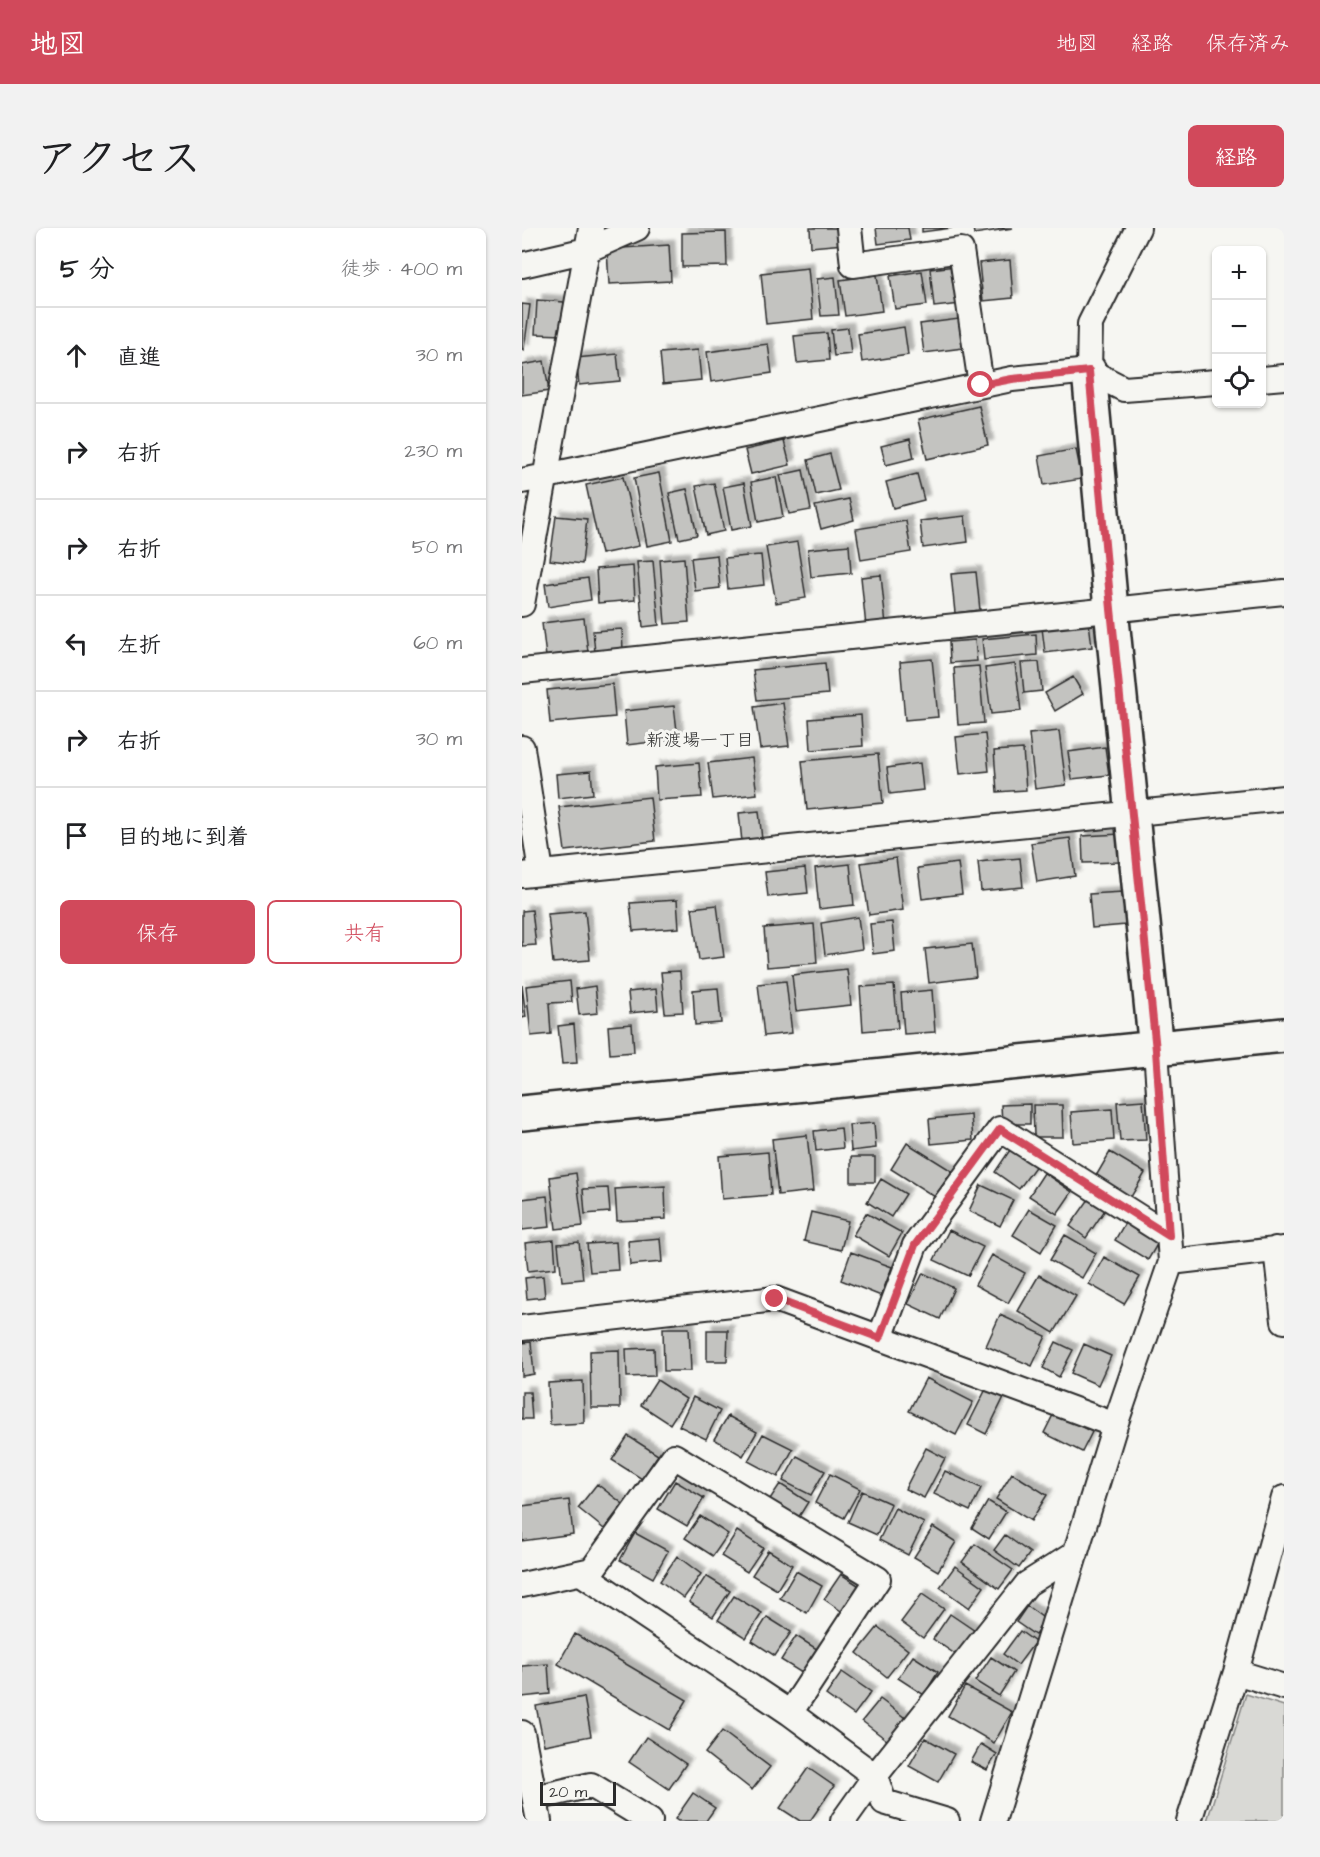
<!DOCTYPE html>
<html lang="ja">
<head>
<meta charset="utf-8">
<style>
	:root { --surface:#fff; --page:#f2f2f2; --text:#202124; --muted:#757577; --line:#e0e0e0; --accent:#d1495b }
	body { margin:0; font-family:"Architects Daughter","Klee One",sans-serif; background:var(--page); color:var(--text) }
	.controls { position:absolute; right:18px; top:18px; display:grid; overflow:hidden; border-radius:9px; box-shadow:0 2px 4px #0004 }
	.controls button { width:54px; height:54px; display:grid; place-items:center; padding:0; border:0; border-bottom:2px solid var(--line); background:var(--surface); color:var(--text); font:30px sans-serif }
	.scale { position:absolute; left:18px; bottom:15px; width:76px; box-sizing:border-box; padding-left:6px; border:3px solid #2b2b2b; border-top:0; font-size:16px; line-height:21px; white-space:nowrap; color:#2b2b2b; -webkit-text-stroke:4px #f6f6f2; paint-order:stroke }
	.stop { position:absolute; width:18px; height:18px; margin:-14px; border:4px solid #d1495b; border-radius:50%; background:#fff }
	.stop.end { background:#d1495b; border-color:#fff; box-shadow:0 2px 6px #0008 }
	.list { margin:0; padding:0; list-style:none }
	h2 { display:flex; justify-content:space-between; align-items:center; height:78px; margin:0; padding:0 24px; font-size:26px }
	h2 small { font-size:20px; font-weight:400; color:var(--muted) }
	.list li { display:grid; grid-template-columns:39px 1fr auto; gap:18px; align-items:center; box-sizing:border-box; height:96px; padding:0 24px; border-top:2px solid var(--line) }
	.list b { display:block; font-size:22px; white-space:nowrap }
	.list em { font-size:20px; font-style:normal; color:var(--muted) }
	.actions { display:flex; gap:12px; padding:18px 24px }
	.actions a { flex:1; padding:14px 0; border:2px solid var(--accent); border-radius:9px; text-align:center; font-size:21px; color:var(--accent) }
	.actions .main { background:var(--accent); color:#fff }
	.icon { flex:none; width:33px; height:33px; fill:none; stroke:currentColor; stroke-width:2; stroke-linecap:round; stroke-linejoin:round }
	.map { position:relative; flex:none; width:762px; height:1593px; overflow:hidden; border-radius:9px }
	header { display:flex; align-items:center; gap:36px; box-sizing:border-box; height:84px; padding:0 30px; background:var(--accent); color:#fff }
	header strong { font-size:28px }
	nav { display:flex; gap:33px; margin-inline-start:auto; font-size:21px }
	.intro { display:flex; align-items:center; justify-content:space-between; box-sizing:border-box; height:144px; padding:0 36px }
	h1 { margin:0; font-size:42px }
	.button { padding:15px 27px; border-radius:9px; background:var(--accent); color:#fff; font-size:21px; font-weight:700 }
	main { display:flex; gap:36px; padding:0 36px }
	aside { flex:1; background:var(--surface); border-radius:9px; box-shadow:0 2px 4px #0004 }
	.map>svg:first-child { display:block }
	.green { fill:#d9d9d5; stroke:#828280; stroke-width:1.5 }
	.building { fill:#c3c3c0; stroke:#2b2b2b; stroke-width:1.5; filter:url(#shadow) }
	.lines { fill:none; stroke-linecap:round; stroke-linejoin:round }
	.street-casing { stroke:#2b2b2b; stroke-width:28 }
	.secondary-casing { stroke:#2b2b2b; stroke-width:38 }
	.street { stroke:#f6f6f2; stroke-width:24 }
	.secondary { stroke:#f6f6f2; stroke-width:33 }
	.route { stroke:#d1495b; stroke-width:8 }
	.labels { text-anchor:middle; stroke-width:6; stroke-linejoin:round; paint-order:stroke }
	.neighbourhood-label { font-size:18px; fill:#2b2b2b; stroke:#f6f6f2 }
</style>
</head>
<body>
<header>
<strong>地図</strong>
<nav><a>地図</a><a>経路</a><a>保存済み</a></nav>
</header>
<div class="intro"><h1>アクセス</h1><a class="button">経路</a></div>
<main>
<aside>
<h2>5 分<small>徒歩 · 400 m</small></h2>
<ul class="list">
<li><svg class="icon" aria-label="ahead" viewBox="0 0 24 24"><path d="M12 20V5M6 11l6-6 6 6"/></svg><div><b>直進</b></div><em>30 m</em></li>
<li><svg class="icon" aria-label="right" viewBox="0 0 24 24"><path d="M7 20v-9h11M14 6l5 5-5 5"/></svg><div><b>右折</b></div><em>230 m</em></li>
<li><svg class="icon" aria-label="right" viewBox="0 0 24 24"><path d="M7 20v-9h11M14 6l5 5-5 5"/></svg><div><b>右折</b></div><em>50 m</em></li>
<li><svg class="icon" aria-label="left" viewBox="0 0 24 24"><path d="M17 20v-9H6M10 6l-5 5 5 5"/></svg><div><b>左折</b></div><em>60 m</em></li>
<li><svg class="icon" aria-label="right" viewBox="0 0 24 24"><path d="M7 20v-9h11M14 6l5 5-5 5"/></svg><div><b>右折</b></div><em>30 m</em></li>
<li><svg class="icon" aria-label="arrive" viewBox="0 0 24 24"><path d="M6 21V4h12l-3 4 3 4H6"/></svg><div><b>目的地に到着</b></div></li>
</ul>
<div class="actions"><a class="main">保存</a><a>共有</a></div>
</aside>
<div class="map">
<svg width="762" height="1593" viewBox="0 0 762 1593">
	<defs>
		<filter id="shadow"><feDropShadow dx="5.5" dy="-5.5" stdDeviation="1.5" flood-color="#0004"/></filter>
	</defs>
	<rect width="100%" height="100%" fill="#f6f6f2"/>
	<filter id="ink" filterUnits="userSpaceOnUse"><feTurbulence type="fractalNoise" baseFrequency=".0167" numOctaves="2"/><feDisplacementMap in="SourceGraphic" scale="12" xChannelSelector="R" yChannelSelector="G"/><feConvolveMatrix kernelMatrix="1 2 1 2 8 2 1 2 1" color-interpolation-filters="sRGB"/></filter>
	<g filter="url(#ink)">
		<!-- green -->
		<path class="green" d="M724,1466l38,12v115h-77z"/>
		<!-- building -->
		<path class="building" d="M288,0h33l1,16 -33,3z
			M354,0h32l2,12 -32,4z
			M400,0h30l-30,4z
			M451,0h40l-39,6z
			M204,4l1,34 -45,1v-34z
			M147,17l2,36 -62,3 -2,-35z
			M488,32l3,38 -30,3 -4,-38z
			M434,38l5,38 -27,3 -4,-38z
			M286,40l5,51 -47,5 -5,-51z
			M400,43l5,34 -32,4 -5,-33z
			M355,47l5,36 -37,5 -5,-36z
			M313,49l4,38 -18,1 -4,-37z
			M15,72l27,2 -2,33 -27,-1z
			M0,76l8,1 -6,45 -2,-1z
			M437,91l4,29 -39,5 -4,-29z
			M382,99l4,28 -46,7 -4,-28z
			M326,100l3,26 -17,2 -3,-26z
			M305,105l2,27 -32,3 -3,-27z
			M246,116l4,29 -61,9 -4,-30z
			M176,122l3,30 -38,4 -3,-31z
			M95,126l3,27 -41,4 -3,-27z
			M22,133l5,30 -27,4v-30z
			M457,178l9,39 -61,14 -9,-39z
			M388,211l4,19 -28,7 -5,-19z
			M262,213l6,24 -39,9 -6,-24z
			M554,221l6,30 -38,6 -5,-29z
			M308,226l9,36 -23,5 -8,-35z
			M281,242l8,40 -22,4 -9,-39z
			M137,245l13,68 -25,5 -13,-68z
			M395,246l7,26 -31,8 -7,-26z
			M101,249l16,69 -38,8 -15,-69z
			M254,249l7,40 -25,5 -7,-40z
			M192,255l10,48 -18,4 -10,-49z
			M222,255l8,43 -21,4 -8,-43z
			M165,261l10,46 -18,4 -10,-46z
			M327,271l5,21 -33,9 -6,-23z
			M34,288l31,3 -5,45 -32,-4z
			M443,288l3,26 -45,6 -3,-27z
			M384,293l5,31 -50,8 -5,-31z
			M275,314l9,56 -30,5 -10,-56z
			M327,317l2,28 -40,4 -3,-28z
			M195,327l3,33 -25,3 -4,-33z
			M239,327l3,30 -36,4 -3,-31z
			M162,330l5,64 -24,2 -5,-64z
			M131,333l6,64 -16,2 -6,-65z
			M111,338l2,34 -37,3 -2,-34z
			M454,344l4,38 -25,3 -4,-39z
			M359,347l5,50 -20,2 -5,-50z
			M66,350l3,22 -43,7 -3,-23z
			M62,390l4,34 -42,5 -4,-34z
			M567,394l3,25 -47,6 -3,-25z
			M100,401l1,22 -28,2 -2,-22z
			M514,406l1,21 -53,5 -2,-21z
			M453,412l2,21 -27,2 -1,-21z
			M410,431l6,58 -33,3 -5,-58z
			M517,434l3,29 -18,2 -3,-30z
			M303,435l3,31 -71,6 -4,-30z
			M493,436l6,47 -30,3 -6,-46z
			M457,438l5,57 -26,2 -4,-57z
			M551,449l10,17 -28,17 -10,-18z
			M90,456l3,33 -65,6 -3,-33z
			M261,475l6,43 -29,3 -6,-42z
			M152,478l4,33 -51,6 -3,-34z
			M339,487l2,31 -52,4 -2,-31z
			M537,503l7,54 -31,4 -6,-55z
			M463,506l4,37 -29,3 -4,-37z
			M583,519l4,28 -37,4 -4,-27z
			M501,521l3,41 -29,2 -3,-41z
			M356,526l5,49 -76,7 -5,-49z
			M230,530l5,36 -44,5 -5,-36z
			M177,535l3,34 -45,3 -2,-33z
			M398,535l3,27 -33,4 -3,-26z
			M69,543l2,23 -35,4 -2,-24z
			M128,569l5,44 -90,10 -6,-44z
			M237,583l3,29 -20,2 -3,-29z
			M599,606l1,28 -39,1 -1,-27z
			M548,610l5,38 -38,6 -6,-39z
			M374,630l7,52 -34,5 -8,-52z
			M498,630l3,29 -42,4 -3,-29z
			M436,635l4,31 -40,5 -4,-31z
			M328,636l4,41 -35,4 -4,-41z
			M283,640l3,25 -40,4 -3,-25z
			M601,664l3,33 -34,3 -3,-34z
			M155,672l2,28 -46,3 -3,-28z
			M195,677l7,52 -25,3 -7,-52z
			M10,682l4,35 -14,1v-35z
			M63,683l5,49 -37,3 -5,-49z
			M336,689l4,32 -37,6 -4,-32z
			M370,694l3,29 -22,3 -3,-30z
			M292,696l3,39 -50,4 -3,-39z
			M450,716l4,33 -47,6 -4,-34z
			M325,741l4,36 -55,6 -4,-36z
			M158,743l3,41 -18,1 -4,-41z
			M48,753l2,21 -23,1 2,31 -20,2 -5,-50z
			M264,753l6,52 -28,3 -6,-52z
			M0,757l4,32 -4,1z
			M372,757l4,43 -35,3 -3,-44z
			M73,758l3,27 -19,2 -3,-26z
			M196,760l3,35 -26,2 -2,-35z
			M134,761l2,21 -28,3 -2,-21z
			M410,762l3,42 -31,2 -3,-41z
			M52,796l3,39 -15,1 -4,-38z
			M110,796l2,28 -24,2 -2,-28z
			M621,872l3,40 -26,1 -3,-39z
			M508,876v20h-28l-1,-19z
			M511,877h29l1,32h-29z
			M590,881l2,31 -41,3 -2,-31z
			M449,887l2,25 -42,4 -2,-25z
			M352,895l2,25 -25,3 -2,-26z
			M319,900l2,20 -27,3 -2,-20z
			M285,907l6,56 -35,4 -6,-56z
			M385,915l45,28 -17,26 -44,-28z
			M490,919l25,17 -18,25 -24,-17z
			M246,924l3,43 -49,4 -3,-43z
			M588,924l35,21 -14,24 -35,-21z
			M329,929h24v25h-24z
			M54,945l7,53 -27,3 -6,-52z
			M522,945l28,19 -15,22 -28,-18z
			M359,951l25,15 -15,23 -24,-15z
			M459,957l32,15 -13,26 -31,-15z
			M143,958l1,33 -49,2 -2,-32z
			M86,960l2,24 -25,2 -2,-25z
			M25,968l3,31 -28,3v-31z
			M567,971l16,11 -19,28 -16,-12z
			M507,981l28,16 -16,27 -28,-17z
			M289,984l37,9 -7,29 -37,-9z
			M344,985l36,20 -13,23 -36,-21z
			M604,993l33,20 -11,19 -33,-20z
			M427,1002l34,17 -15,29 -34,-16z
			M543,1007l31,18 -14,25 -32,-18z
			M138,1010l2,24 -32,3 -2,-24z
			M32,1012l2,28 -28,3 -3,-28z
			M57,1014l4,37 -21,2 -4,-37z
			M94,1014l2,28 -28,2 -3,-28z
			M329,1024l41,15 -11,29 -40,-16z
			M470,1027l33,18 -17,30 -33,-18z
			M582,1029l36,20 -16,27 -35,-20z
			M401,1045l31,15 -14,31 -32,-15z
			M517,1047l37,21 -22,37 -36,-22z
			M21,1048l2,21 -18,2 -2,-21z
			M478,1087l46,21 -14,30 -46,-20z
			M141,1100h26l2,43h-27z
			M185,1102h21l-1,31h-20z
			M9,1114l3,32 -12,2v-33z
			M534,1114l17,8 -14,27 -16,-9z
			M562,1116l27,12 -13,29 -27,-12z
			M132,1120l1,28 -28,1 -1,-28z
			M97,1122l1,58h-29l-1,-57z
			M404,1150l47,24 -17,33 -47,-24z
			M135,1152l29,19 -16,25 -29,-19z
			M61,1153l1,42 -34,2 -2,-42z
			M464,1161l18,8 -18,37 -18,-9z
			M0,1164h8l2,27h-10z
			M171,1169l27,14 -14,28 -27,-13z
			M532,1185l38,19 -10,20 -38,-19z
			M206,1188l29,16 -14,24 -29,-17z
			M241,1206l30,15 -15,28 -30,-16z
			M106,1208l30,19 -16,24 -30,-19z
			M404,1220l19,10 -21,40 -19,-9z
			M275,1228l28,15 -14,24 -28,-14z
			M423,1243l36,17 -11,23 -36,-17z
			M490,1245l35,22 -16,26 -35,-22z
			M308,1246l30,15 -16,29 -29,-15z
			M153,1253l29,17 -17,28 -29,-17z
			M75,1256l26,20 -19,25 -26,-21z
			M258,1256l28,18 -11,18 -29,-18z
			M340,1263l29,13 -14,31 -29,-13z
			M47,1272l4,34 -51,7v-35z
			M466,1273l18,11 -17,27 -17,-11z
			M373,1280l29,15 -16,32 -29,-15z
			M178,1288l28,18 -15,22 -28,-18z
			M411,1299l23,15 -18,29 -24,-14z
			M215,1303l26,17 -16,24 -26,-16z
			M113,1305l33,18 -15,27 -33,-18z
			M483,1307l25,18 -11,15 -25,-18z
			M453,1316l38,26 -14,19 -37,-27z
			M246,1322l24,15 -15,25 -25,-15z
			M155,1328l24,18 -17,24 -24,-17z
			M433,1338l29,21 -15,21 -29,-21z
			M274,1343l26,15 -15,27 -27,-15z
			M319,1346l20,13 -17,26 -20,-14z
			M184,1348l24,15 -17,26 -24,-15z
			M400,1366l22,15 -21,29 -22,-16z
			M212,1368l28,17 -16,25 -28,-18z
			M505,1378l19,14 -11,15 -19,-13z
			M428,1386l25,17 -17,25 -25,-17z
			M245,1389l24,15 -16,24 -23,-15z
			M356,1399l30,23 -21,27 -30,-24z
			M498,1403l15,11 -17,23 -15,-11z
			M53,1406l112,66 -18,30 -111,-66z
			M274,1408l24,15 -15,24 -24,-15z
			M391,1428l25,16 -14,23 -26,-17z
			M469,1429l23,15 -15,24 -24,-15z
			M26,1436l2,30 -28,3v-31z
			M320,1444l29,20 -17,23 -28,-20z
			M443,1458l47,26 -18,31 -46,-27z
			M62,1469l7,39 -47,9 -8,-39z
			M358,1471l25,19 -17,23 -26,-20z
			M200,1503l48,36 -18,23 -47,-37z
			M124,1509l40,27 -17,25 -40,-27z
			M403,1510l29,16 -16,28 -29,-16z
			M459,1516l16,10 -10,16 -16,-8z
			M286,1540l26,18 -24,35h-10l-20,-13z
			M171,1565l22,15 -9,13h-28l-3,-2z"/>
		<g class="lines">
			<!-- street casing -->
			<g class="street-casing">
				<path id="street" d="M327,0l4,37 108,-15 20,135
					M0,37l65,-15 50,-22
					M567,143l1,-47 48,-96
					M740,151l22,-2
					M0,253l490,-102 77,-8 35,18 92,-7
					M0,376l69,-376
					M0,443l762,-79
					M0,520l19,124
					M0,647l762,-77
					M754,1021l8,72
					M649,1034l113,-13
					M0,1100l253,-29 340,126
					M358,1110l35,-93 85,-116 169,107
					M0,1357l70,-15 82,-114 204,123 -88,134 -209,-140
					M714,1444l48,15
					M268,1485l85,63 9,26 63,19
					M0,1505l17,88
					M13,1570l56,-13 59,36
					M321,1593l32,-45 152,-192 49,-31
					M471,1593l122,-396 56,-163 -15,-212
					M667,1593l47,-149 48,-174"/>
			</g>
			<!-- secondary casing -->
			<g class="secondary-casing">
				<path id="secondary" d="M567,143l22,238 45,441
					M0,885l762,-78"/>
			</g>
			<!-- street -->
			<use href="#street" class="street"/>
			<!-- secondary -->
			<use href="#secondary" class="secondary"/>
		</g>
	</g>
	<g class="lines" filter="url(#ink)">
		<!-- route -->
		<path class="route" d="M253,1071l105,39 35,-93 85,-116 169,107 -13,-186 -45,-441 -22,-238 -77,8 -31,6"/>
	</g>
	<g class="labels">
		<!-- neighbourhood labels -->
		<g class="neighbourhood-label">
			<text x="178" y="518">新渡場一丁目</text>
		</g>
	</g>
</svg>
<div class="controls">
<button>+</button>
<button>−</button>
<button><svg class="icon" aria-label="locate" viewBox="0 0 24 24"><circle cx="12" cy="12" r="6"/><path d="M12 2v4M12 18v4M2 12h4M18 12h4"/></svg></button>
</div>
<div class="scale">20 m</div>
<div class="stop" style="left:459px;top:157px"></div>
<div class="stop end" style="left:253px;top:1071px"></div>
</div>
</main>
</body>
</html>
